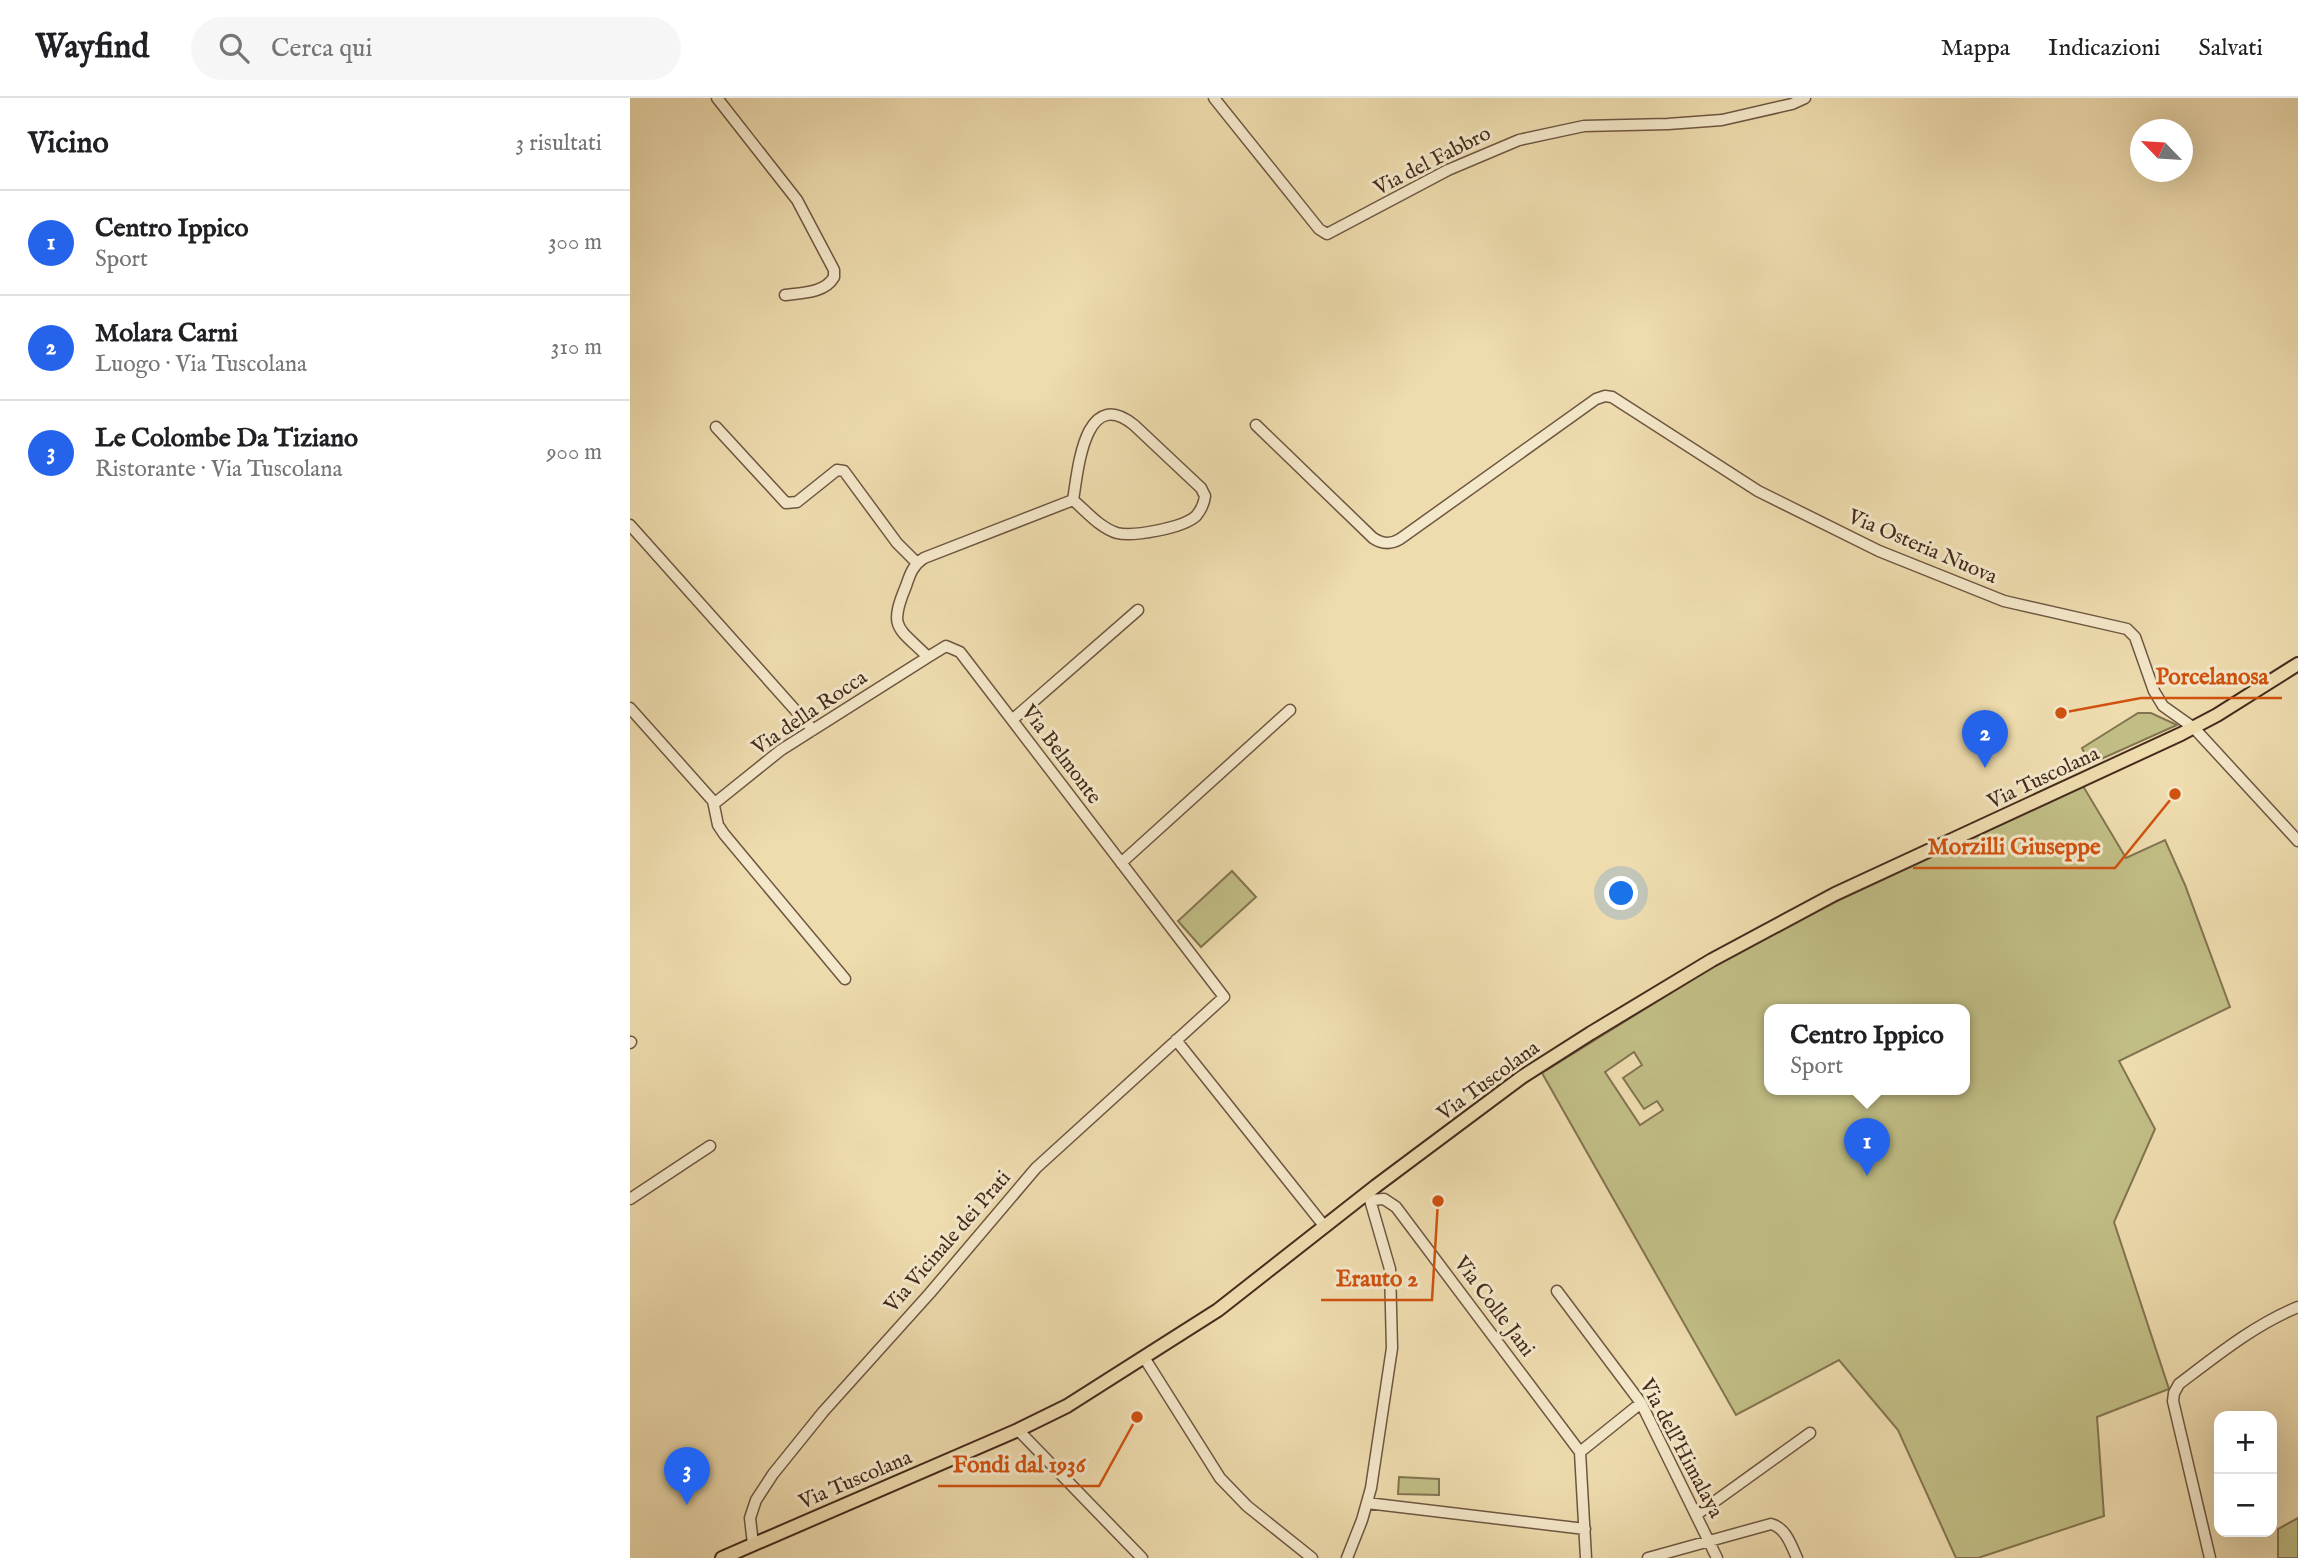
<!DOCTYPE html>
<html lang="it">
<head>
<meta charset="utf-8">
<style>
	:root { --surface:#fff; --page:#f6f6f6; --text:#202124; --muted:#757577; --line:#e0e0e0; --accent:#2563eb }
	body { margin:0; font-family:"IM FELL English",serif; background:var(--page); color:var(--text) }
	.controls { position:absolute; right:21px; bottom:21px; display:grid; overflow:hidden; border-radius:14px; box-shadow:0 7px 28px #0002 }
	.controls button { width:63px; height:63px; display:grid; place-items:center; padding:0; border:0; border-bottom:2px solid var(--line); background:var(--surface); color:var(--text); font:35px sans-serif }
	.compass { position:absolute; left:1500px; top:21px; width:63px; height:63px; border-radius:50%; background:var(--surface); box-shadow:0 7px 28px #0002; rotate:295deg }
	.you { position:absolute; left:992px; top:796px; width:24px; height:24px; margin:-18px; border:5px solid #fff; border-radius:50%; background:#1a73e8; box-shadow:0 0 0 10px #1a73e833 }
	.badge { display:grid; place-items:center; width:46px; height:46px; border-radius:50%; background:var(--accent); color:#fff; font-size:23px; font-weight:700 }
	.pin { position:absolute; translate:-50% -58px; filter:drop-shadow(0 2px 4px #0008) }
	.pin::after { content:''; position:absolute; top:37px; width:24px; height:21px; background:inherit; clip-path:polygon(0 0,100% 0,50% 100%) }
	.popup { position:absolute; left:1134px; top:906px; width:206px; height:91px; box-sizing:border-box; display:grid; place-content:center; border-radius:14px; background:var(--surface); filter:drop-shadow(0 2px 5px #0005); font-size:23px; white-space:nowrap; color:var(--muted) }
	.popup b { font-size:26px; color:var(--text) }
	.popup::after { content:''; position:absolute; left:50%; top:100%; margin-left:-14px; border:14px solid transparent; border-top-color:var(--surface) }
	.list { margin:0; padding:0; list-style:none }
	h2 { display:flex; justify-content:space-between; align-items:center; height:91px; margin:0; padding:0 28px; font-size:30px }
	h2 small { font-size:23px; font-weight:400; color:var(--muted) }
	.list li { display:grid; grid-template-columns:46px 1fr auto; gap:21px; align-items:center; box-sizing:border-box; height:105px; padding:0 28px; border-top:2px solid var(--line) }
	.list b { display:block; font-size:26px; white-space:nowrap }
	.list p { margin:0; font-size:23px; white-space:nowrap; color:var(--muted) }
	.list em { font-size:23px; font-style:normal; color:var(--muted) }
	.icon { flex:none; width:38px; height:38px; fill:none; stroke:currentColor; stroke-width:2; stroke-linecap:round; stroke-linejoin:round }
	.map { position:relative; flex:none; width:1668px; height:1460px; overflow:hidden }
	header { display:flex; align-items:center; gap:42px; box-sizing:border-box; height:98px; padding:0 35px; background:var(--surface); border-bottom:2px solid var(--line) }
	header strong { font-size:33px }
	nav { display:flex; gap:38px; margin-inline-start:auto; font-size:24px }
	.search { width:490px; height:63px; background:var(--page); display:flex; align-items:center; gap:18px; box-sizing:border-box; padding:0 24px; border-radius:38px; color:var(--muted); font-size:26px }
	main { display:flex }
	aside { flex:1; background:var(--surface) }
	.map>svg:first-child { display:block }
	.green { fill:#c1be85; stroke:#837451; stroke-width:2; fill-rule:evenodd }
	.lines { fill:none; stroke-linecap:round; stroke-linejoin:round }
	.minor-casing { stroke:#6f5641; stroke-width:13 }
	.major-casing { stroke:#452a1d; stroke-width:16 }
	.minor { stroke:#f4e8ca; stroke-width:10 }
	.major { stroke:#eedcae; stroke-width:12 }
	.labels { text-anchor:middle; stroke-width:6; stroke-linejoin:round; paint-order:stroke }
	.street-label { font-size:21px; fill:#452a1d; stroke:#f4e8ca }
	.leader { fill:none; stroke:#d0520f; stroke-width:2.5 }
	.callout-dot { fill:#d0520f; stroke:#f4e8ca; stroke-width:2.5 }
	.callout-label { font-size:23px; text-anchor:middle; font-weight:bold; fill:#d0520f; stroke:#f4e8ca; stroke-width:6; stroke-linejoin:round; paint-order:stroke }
</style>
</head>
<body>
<header>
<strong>Wayfind</strong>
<div class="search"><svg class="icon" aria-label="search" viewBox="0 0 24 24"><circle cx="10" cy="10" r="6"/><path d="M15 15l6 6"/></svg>Cerca qui</div>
<nav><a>Mappa</a><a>Indicazioni</a><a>Salvati</a></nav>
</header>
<main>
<aside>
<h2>Vicino<small>3 risultati</small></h2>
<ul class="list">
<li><span class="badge">1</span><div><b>Centro Ippico</b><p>Sport</p></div><em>300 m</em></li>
<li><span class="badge">2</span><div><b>Molara Carni</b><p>Luogo · Via Tuscolana</p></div><em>310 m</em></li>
<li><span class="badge">3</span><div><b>Le Colombe Da Tiziano</b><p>Ristorante · Via Tuscolana</p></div><em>900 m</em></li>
</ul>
</aside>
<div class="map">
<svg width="1668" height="1460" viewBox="0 0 1668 1460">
	<rect width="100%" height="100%" fill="#eedcae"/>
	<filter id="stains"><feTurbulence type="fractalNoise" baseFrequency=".00286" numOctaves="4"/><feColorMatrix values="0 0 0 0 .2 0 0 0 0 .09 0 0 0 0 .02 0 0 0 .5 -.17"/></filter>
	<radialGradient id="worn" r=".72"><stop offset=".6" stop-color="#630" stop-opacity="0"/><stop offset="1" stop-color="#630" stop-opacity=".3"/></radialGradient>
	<!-- green -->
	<path class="green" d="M1508,615h13l26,12 -87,39 -8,-16z
		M1453,688l43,72 39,-18 20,45 45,122 -111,54 36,68 -41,93 55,167 -72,28 7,99 -126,42h-22l-58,-128 -59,-70 -103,55 -194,-342 170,-106 123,-65zM1139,912h196v80h-196zM1004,954l8,13 -19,13 21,31 13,-8 6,9 -23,15 -35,-53z
		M602,773l24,26 -55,50 -23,-26z
		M769,1379l40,2v16l-41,-1z
		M1668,1420v40h-20v-29z"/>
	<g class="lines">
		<!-- minor casing -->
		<g class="minor-casing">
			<path id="minor" d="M87,0l80,102 37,70v7c-9,16 -32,16 -49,18
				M584,0l105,131 8,5 121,-64 71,-30 65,-14 84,-2 54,-4 70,-16 13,-6
				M626,327l117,113c9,6 17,7 27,1l196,-140 9,-3 7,1 146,94 121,60 125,50 123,28 8,8 19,54 9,15 31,22 104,113
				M86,329l70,76 11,-1 40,-32 7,1 53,72 20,20
				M0,427l183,205
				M0,610l83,93 5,24 6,9 121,145
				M382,622l126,-110
				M85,705l66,-53 147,-93
				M491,765l169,-153
				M546,942l149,187
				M0,945l1,-1
				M0,1101l80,-53
				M740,1102l14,-1 12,8 184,245
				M927,1193l84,112 76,155
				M515,1261l75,119 27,28 65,52
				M388,1332l124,128
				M737,1405l218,26
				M1066,1417l114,-82
				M123,1446l-3,-26 6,-18 17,-26 50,-62 107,-119 106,-125 188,-171 -264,-345 -14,-6 -18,11c-30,-30 -40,-28 -22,-71 4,-12 7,-21 18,-28l149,-58c13,11 27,28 44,33 16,4 66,-5 79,-17 5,-6 8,-12 9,-20l-4,-8 -67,-63c-50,-40 -56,46 -61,75
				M717,1460l15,-38 9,-32 21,-140 -2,-79 -22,-76
				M956,1460l-6,-106 61,-49
				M1018,1460l123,-34c15,4 20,21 26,34
				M1580,1460l-37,-157 1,-8 5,-9c37,-28 75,-59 119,-77"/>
		</g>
		<!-- major casing -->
		<g class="major-casing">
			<path id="major" d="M92,1460l296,-128 49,-24 151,-96 158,-124 146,-109 69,-44 121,-73 123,-66 346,-160 36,-19 81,-51"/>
		</g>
		<!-- minor -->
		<use href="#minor" class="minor"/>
		<!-- major -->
		<use href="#major" class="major"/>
	</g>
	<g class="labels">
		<!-- street labels -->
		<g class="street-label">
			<text transform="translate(802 62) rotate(-27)" y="7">Via del Fabbro</text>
			<text transform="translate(1293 448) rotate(23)" y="7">Via Osteria Nuova</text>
			<text transform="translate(179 614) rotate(-34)" y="7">Via della Rocca</text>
			<text transform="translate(432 656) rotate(53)" y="7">Via Belmonte</text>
			<text transform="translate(1413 679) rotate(-25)" y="7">Via Tuscolana</text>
			<text transform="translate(858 982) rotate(-36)" y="7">Via Tuscolana</text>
			<text transform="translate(317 1143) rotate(-49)" y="7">Via Vicinale dei Prati</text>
			<text transform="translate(865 1208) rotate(53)" y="7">Via Colle Jani</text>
			<text transform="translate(1052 1350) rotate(62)" y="7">Via dell'Himalaya</text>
			<text transform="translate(225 1381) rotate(-23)" y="7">Via Tuscolana</text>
		</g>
	</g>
	<!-- callouts -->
	<path class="leader" d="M1431 615L1511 600H1652M1545 696L1485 770H1283M808 1103L802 1202H691M507 1319L469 1388H308"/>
	<g class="callout-dot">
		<circle cx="1431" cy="615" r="7"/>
		<circle cx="1545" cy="696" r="7"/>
		<circle cx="808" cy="1103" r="7"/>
		<circle cx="507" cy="1319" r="7"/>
	</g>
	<g class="callout-label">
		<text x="1582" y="586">Porcelanosa</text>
		<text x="1384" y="756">Morzilli Giuseppe</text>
		<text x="747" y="1188">Erauto 2</text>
		<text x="389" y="1374">Fondi dal 1936</text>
	</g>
	<rect width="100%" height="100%" filter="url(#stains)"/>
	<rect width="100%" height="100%" fill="url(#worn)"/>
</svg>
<div class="controls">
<button>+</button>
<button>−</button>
</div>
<svg class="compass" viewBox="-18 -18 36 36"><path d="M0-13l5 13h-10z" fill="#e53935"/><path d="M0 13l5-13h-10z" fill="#757577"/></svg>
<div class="you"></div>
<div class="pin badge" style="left:1237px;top:1078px">1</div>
<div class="popup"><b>Centro Ippico</b>Sport</div>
<div class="pin badge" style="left:1355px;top:670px">2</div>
<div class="pin badge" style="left:57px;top:1407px">3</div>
</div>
</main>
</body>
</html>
